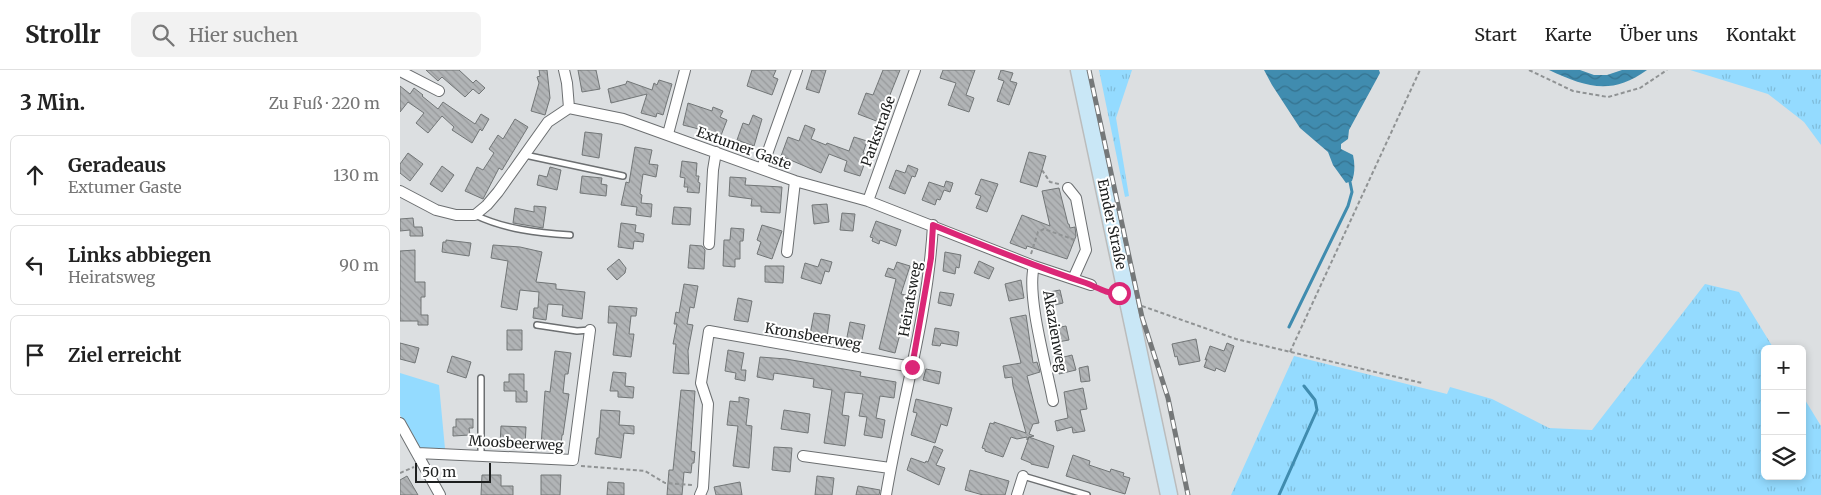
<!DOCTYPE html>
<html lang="de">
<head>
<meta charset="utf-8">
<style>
	:root { --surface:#fff; --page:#f2f2f2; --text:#222; --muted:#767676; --line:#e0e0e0 }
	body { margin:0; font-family:Merriweather,serif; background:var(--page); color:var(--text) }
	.controls { position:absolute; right:15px; bottom:15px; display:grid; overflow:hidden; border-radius:8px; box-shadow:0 2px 8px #0003 }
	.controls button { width:45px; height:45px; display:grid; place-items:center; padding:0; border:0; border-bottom:1px solid var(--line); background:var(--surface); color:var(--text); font:25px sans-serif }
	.scale { position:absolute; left:15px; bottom:12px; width:76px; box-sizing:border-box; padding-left:5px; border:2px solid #1d1f1f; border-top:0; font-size:14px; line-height:18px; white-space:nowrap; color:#1d1f1f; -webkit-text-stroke:4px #fff; paint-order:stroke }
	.stop { position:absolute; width:15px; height:15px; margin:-11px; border:4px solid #db2777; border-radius:50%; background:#fff }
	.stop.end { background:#db2777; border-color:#fff; box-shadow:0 1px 5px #0008 }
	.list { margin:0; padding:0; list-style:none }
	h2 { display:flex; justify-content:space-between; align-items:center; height:65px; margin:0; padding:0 20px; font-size:21px }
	h2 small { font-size:16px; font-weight:400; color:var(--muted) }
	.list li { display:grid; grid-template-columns:32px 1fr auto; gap:15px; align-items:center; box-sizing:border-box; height:80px; margin:0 10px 10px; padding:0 10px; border:1px solid var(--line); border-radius:8px }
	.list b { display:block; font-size:19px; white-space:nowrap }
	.list p { margin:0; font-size:16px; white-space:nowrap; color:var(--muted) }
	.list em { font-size:16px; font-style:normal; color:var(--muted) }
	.icon { flex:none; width:28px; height:28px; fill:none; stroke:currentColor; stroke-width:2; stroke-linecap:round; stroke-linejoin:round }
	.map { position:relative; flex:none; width:1421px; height:425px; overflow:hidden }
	header { display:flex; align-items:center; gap:30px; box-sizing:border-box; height:70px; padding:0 25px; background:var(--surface); border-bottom:1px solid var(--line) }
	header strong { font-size:24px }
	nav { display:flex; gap:28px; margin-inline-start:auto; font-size:18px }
	.search { width:350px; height:45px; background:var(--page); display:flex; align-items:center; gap:12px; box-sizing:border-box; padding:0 18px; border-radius:8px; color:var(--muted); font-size:19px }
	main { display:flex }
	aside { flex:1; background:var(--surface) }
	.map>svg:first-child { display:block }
	.grass { fill:url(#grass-tufts) }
	.green { fill:#94dbff }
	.water { fill:url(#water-waves) }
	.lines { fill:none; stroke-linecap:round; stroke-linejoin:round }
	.stream { stroke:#408caf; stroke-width:3 }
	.building { fill:url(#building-back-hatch); stroke:#727677 }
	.lane-casing { stroke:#6c6f71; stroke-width:8 }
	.street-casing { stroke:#6c6f71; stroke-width:12 }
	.primary-casing { stroke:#bbbcbc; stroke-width:19 }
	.path { stroke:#909394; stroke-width:2; stroke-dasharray:4 2.5; stroke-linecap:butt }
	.lane { stroke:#fff; stroke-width:5 }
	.street { stroke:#fff; stroke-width:10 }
	.primary { stroke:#c9e7f6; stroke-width:16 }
	.rail-casing { stroke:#757879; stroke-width:5 }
	.rail { stroke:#fff; stroke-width:3; stroke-dasharray:9; stroke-linecap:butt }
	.route { stroke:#db2777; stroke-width:6 }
	.labels { text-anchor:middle; stroke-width:4; stroke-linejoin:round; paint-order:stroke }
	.street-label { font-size:14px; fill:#1d1f1f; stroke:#fff }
</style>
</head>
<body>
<header>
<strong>Strollr</strong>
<div class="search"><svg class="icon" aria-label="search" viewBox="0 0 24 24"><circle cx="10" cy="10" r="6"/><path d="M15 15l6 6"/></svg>Hier suchen</div>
<nav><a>Start</a><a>Karte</a><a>Über uns</a><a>Kontakt</a></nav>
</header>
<main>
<aside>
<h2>3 Min.<small>Zu Fuß · 220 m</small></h2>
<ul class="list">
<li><svg class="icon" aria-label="ahead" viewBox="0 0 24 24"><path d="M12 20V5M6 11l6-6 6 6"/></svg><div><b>Geradeaus</b><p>Extumer Gaste</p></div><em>130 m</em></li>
<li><svg class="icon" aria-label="left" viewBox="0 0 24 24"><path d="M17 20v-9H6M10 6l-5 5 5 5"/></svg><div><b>Links abbiegen</b><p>Heiratsweg</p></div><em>90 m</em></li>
<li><svg class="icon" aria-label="arrive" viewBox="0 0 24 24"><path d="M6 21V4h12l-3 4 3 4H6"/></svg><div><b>Ziel erreicht</b></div></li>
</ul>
</aside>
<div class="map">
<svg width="1421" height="425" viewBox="0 0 1421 425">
	<defs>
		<pattern id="grass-tufts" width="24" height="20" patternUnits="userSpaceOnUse" patternTransform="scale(1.25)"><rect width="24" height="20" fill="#94dbff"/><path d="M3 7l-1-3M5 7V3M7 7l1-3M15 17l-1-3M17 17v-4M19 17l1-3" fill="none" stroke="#7fbcda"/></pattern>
		<pattern id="water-waves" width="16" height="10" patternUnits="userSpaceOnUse" patternTransform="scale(1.25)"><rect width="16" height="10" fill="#408caf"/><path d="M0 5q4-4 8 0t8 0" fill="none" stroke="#35728e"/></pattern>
		<pattern id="building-back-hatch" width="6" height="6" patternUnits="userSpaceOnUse" patternTransform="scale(1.25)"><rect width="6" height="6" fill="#b1b4b6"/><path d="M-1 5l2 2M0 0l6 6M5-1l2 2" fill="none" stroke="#989a9c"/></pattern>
	</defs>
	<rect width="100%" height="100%" fill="#dcdfe1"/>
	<!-- grass -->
	<path class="grass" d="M699,0h33l-16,48 13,78 -4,1z
		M1290,0h131v75l-17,-23 -36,-28z
		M1305,214l34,8 35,57h-9v127h37v-81l19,31v69h-590l63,-139 153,38 3,-7 42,12 57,29 43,2z"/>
	<!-- green -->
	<path class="green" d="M0,303l39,12 6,64 -24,-1 -4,-4 -17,-29z"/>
	<!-- water -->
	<path class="water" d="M864,0h115l1,3 -31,57 -1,9 -7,5v5l12,6c2,9 2,18 -1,26l-6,2 -13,-18 -5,-13 -28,-24 -28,-43z
		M1149,0h31l14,5h13l15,-5h25c-36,26 -61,17 -98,0z"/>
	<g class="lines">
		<!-- stream -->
		<path class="stream" d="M889,257l59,-121 4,-14 -2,-10
			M879,425l38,-85 -2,-10 -11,-14"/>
	</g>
	<!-- building -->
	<path class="building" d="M26,0h33l14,13 3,-3 9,8 -6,6 -6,-5 -8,8 -23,-20 -4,4z
		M139,0h8l3,28 -5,17 -14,-4 8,-28 -2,-6 3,-1z
		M178,0h18l4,19 -18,3z
		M352,0h24l-3,7 5,2 -6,16 -25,-9z
		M412,0h14l-7,23 -13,-4z
		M483,0h17l-21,52 -21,-8 8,-21 7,2z
		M543,0h32l-9,25 8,3 -5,14 -21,-7 8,-22 -16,-5z
		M601,0l12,3 -3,8 7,2 -8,22 -12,-4 7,-20 -6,-2z
		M259,10l13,4 -9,31 -6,-2 -1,4 -15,-4 6,-19 -36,9 -3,-14 18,-5 1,-3 25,9 2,-7 3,2z
		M0,16l10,8 4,-6 9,7 -1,1 16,13 5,-7 32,22 6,-10 8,5 -7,12 -2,-2 -8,14 -20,-13 2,-3 -12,-11 -14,17 -12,-10 8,-10 -16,-11 -8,10z
		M288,33l24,8 1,-4 10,4 -3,6 7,3 -7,18 -25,-10 -12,-3z
		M353,45l9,4 -8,27 -17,-6 6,-17 6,2z
		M115,49l13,8 -26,43 -3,-2 -16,31 -18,-8 12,-24 6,3 11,-17 -5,-4 9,-14 5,4z
		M405,55l10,4 -4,10 15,6 1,-2 22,8 5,-14 13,4 -4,12 5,1 -8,22 -16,-5 3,-10 -18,-7 -8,19 -40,-17 7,-19 11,4z
		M185,62l17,2 -3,24 -17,-3z
		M235,77l17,3 -3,14 9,1 -2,12 -13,-3 -3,20 2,1 -1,8 11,1 -1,13 -15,-2 1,-8 -16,-2 5,-23 3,1z
		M629,82l17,4 -9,31 -17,-5z
		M8,83l15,11 -13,17 -10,-8v-9z
		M282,91l15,2 -1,13h3l-1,6 2,1 -1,10 -12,-1 1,-5h-4l1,-9 -5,-1z
		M508,95l10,4 -3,8 -3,-1 -7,18 -16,-6 7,-18 9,3z
		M42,96l12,9 -12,17 -12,-8z
		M150,97l11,3 -4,20 -20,-5 2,-10 8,2z
		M182,106l20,2 -1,6 6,1 -1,11 -26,-3z
		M330,107l16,1 -1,7 37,2 -2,26 -19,-1v-6h-10l1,-7 -23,-3z
		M581,109l17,5 -11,28 -11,-4 5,-12 -6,-2z
		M546,111l7,2 -3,9 -6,-2 -4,10 -3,-1 -2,6 -13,-5 7,-18 15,5z
		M659,118l9,36h1l1,4 5,-1 1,9 -9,23 -40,-13 -1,3 -16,-6 12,-28 28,11 -8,-35z
		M427,134l2,18 -15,2 -2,-19z
		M134,136l12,1 -3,21 -30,-5 2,-15 19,4z
		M274,137l17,1 -1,17 -18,-1z
		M442,143l13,1 -2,17 -13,-1z
		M13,148l1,9h8l1,9h-13v-6l-10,1v-12z
		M476,151l25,9 -5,16 -16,-6 -1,4 -7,-3 1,-3 -3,-1z
		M221,153l15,2 -1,7 9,2 -1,8 -9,-1 -1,8 -15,-2z
		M362,155l20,6 -10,28 -15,-5 4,-12 -4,-2z
		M331,158l13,1 -1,12h-3v18h-5v8l-12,-1 1,-26h6z
		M46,170l25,3 -2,13 -27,-4 1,-10h3z
		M93,175l27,2 22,5 -6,30 20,2v5l29,3 -3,27 -20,-3 1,-11 -15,-1 -2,16 -13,-2 1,-10h4l1,-16 -19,-2 -3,20 -16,-3 7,-46 -17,-3z
		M290,175l12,1 3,4 -1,19 -16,-1z
		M15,180v32h10v15h-4v18h7v10h-10v-4h-18v-70z
		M545,182l16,3 -2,13 -3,-1 -1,7 -12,-3z
		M219,189l7,9 -1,5 -8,7 -10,-11z
		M421,189l11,3 -3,10 -4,-1 -4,13 -20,-6 4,-15 13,4z
		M579,191l15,7 -5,11 -15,-6z
		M497,192l13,4 -9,28 9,2 -15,57 -16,-4 17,-70 -11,-3 3,-8 6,2z
		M365,196h19l-1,17 -18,-1z
		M621,210l3,18 -15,3 -4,-17z
		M284,214l14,2 -4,22 -4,-1 -3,17 6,1 -5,26 1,23 -16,-1 3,-29h-3l4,-20h-3l2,-12 3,1z
		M660,220l3,13 -16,4 -3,-14z
		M540,222l14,2 -3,12 -13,-3z
		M338,228l14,3 -4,21 -14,-2z
		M209,236l28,2 -1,8h-5l-2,18h5l-3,23 -18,-2 4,-32h-9z
		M414,243l16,2 -3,22 -17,-2z
		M626,245l7,48 4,-1 3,10 -13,4 12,47 -6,1 -4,10 5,2 -5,1 -2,3v-3l-10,2 -6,-2 -8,20 -18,-6v-2l-3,-1 8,-25 4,1v-2l32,11 -13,-47 -1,-9 -7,1 -2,-12 18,-3 -11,-45z
		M450,252l15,3 -4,20 -15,-3z
		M666,256l3,14 -17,3 -2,-14z
		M535,258l24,4 -2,14 -16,-3 -1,3 -8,-1z
		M107,260h15v20h-15z
		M796,269l4,22 -21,4 -2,-9 -2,1 -3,-13z
		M0,273l19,5 -4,15 -15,-4z
		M827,273l7,3 -9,26 -9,-4 -1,3 -11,-4 3,-8 -2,1 5,-14 14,5z
		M328,280l16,3 -3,17h5l-1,11 -10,-2 1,-6 -11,-2z
		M155,281l16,2 -3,21h-3l-2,19 6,1 -6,41h-1l-1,9 -9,-1 -1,4 -10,-2 4,-54 5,1z
		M672,285l4,15 -17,4 -3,-15z
		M52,286l19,6 -5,16 -19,-6z
		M360,287l26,2 75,13 -1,4 36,6 -2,16 -14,-2 -4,22 9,2 -3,18 -18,-3 3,-18 -8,-1 4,-22 -18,-2 -3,23 7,1 -4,30 -21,-3 8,-53 -19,-3 1,-8 -40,-6 -1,7 -16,-3z
		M688,296l2,15 -9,1 -2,-14z
		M526,299l15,3 -2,12 -16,-4z
		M213,302l13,1 -1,13 9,1 -1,11 -15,-1v-6h-8z
		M109,304h15v17h3v11h-11v-11h-12v-9h5z
		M683,318l4,21 -7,1 5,21 -12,2 -1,-6 -15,4 -2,-10 13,-3 -4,-26z
		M281,320l14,1 -4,60 4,1 -1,11h-2l-1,10 -7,-1 -2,23h-15l2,-25h4z
		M339,327l10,2 -3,26 6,1 -3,42 -16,-2 5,-40 -11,-1 3,-24 9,1z
		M516,329l36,9 -5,18 -6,-2 -6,19 -24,-8 6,-22 -4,-1z
		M201,340l19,1 -1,14 15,1v8l-10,-1 -3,25 -26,-4 2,-16h2z
		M384,340l26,4 -2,19 -27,-4z
		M56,349h17v9h-4l1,7 -17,1v-9h3z
		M101,356l25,1 -1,19 -25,-1z
		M629,367l25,9 -6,22 -17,-4v-1l-10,-4z
		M534,376l9,4 -7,15 9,3 -6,17 -32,-15 4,-12 14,5 1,-2 2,1z
		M374,377l18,1 -2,24 -18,-2z
		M673,385l17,6 -1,4 21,7 1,-3 13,4 -1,3 7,2 -5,16 -59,-18z
		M570,400l39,11 -4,14h-22l-18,-5z
		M82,405h19v11h12v9h-32z
		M141,405h20l-1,20h-19z
		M7,406l11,19h-18v-15z
		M417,406l17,2 -2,17h-17z
		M208,412l16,1v12h-17z
		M340,412l2,13h-26l-2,-8z
		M458,416l22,4 -1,5h-23z"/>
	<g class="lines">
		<!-- lane casing -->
		<g class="lane-casing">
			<path id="lane" d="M125,85l98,21
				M75,145c29,14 63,18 95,20
				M137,255l40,6 13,-1
				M81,308v77
				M623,406l64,19"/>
		</g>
		<!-- street casing -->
		<g class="street-casing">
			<path id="street" d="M164,0l3,13 2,25
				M0,1l39,20
				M268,64l17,-64
				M362,98l35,-98
				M668,118l8,10 10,52 -13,29
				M0,121l36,19 20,5h19l12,-10 11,-13 50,-70 21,-14 54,11 172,62 73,20 166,65 57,19
				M468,131l47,-131
				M309,174l4,-74 3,-18
				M387,182l8,-71
				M634,196c-8,30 13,102 19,135
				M0,353l40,72
				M17,383l156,7 17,-130
				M403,386l87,12
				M300,425l3,-7 5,-84 -7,-21 8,-52 203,36
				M486,425c15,-90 42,-179 47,-270
				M617,425l6,-19"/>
		</g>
		<!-- primary casing -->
		<g class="primary-casing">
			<path id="primary" d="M679,0l90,425"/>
		</g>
		<!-- path -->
		<path class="path" d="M1129,0l44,21 35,6 32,-9 27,-18
			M642,100l8,12 9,2
			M631,184l7,-22 6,-3 31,11
			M699,219l15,5
			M742,236l94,33 186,44
			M890,282l130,-282
			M181,396l64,5 20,12 28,2
			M0,403l14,-6"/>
		<!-- lane -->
		<use href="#lane" class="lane"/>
		<!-- street -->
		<use href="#street" class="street"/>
		<!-- primary -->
		<use href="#primary" class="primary"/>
		<!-- rail casing -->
		<g class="rail-casing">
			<path id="rail" d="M689,0l53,247 26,81 20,97"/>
		</g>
		<!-- rail -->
		<use href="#rail" class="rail"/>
	</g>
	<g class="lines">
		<!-- route -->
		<path class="route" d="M512,297l19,-109 2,-33c51,21 101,41 153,58 11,4 20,11 33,10"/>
	</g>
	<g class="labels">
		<!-- street labels -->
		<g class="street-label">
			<text transform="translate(478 61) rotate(-70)" y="5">Parkstraße</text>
			<text transform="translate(344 78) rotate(20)" y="5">Extumer Gaste</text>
			<text transform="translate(712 154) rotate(78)" y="5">Emder Straße</text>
			<text transform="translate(510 229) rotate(-80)" y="5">Heiratsweg</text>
			<text transform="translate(655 261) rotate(80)" y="5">Akazienweg</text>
			<text transform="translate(413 266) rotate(10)" y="5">Kronsbeerweg</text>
			<text transform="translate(116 373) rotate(3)" y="5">Moosbeerweg</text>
		</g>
	</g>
</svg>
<div class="controls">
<button>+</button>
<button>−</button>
<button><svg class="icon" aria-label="layers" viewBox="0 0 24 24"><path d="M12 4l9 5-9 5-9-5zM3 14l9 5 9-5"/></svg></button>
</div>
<div class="scale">50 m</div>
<div class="stop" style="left:719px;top:223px"></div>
<div class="stop end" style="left:512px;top:297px"></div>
</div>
</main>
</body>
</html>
